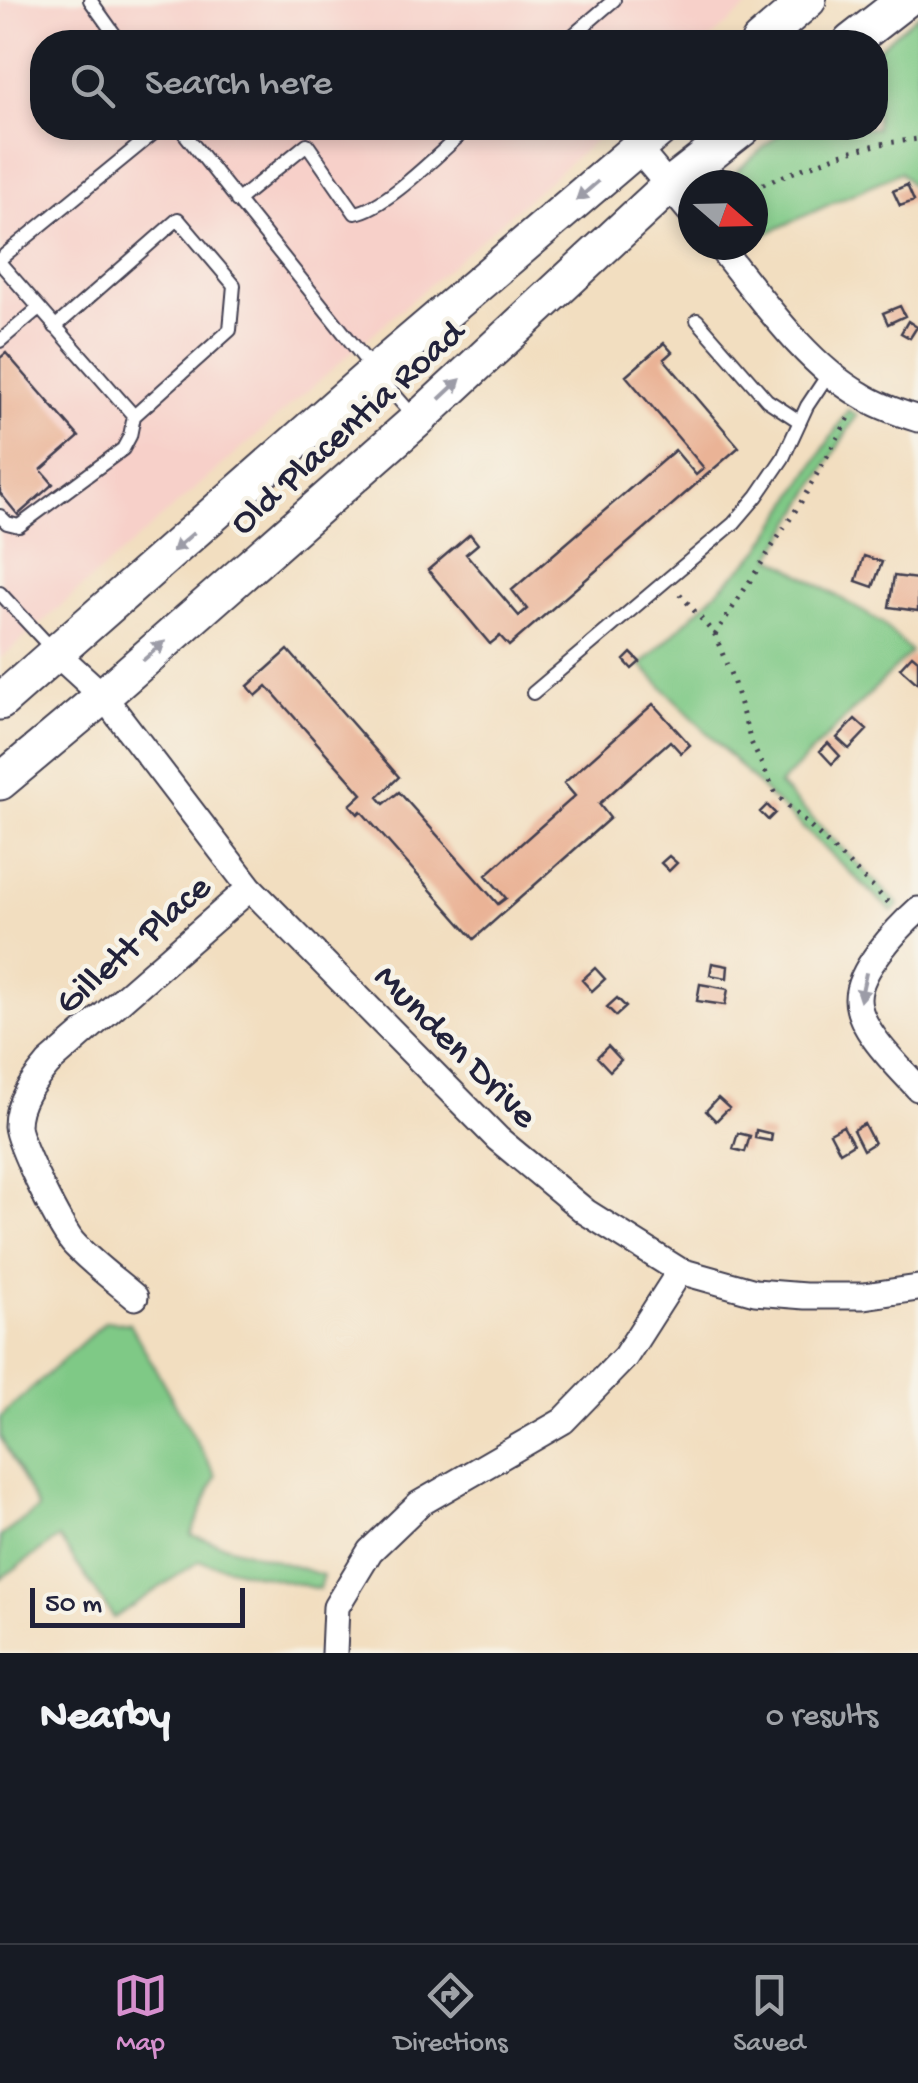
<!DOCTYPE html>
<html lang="en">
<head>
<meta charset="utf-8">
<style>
	:root { --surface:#171b24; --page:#20242c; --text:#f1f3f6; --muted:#9ea1a6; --line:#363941; --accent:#d690ce }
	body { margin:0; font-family:"Gochi Hand",sans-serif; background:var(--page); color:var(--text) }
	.compass { position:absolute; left:678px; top:170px; width:90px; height:90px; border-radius:50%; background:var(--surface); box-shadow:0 5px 15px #0003; rotate:110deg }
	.scale { position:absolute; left:30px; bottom:25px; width:215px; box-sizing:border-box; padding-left:10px; border:5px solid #22223b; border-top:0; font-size:28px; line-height:35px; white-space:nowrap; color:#22223b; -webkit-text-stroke:8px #f7f3e8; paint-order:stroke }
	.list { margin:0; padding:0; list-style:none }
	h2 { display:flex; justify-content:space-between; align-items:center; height:130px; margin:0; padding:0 40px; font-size:42px }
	h2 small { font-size:32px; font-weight:400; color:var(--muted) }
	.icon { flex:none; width:55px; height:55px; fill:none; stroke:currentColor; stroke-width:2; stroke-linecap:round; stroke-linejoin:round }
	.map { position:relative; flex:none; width:918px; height:1653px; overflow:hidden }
	.search { position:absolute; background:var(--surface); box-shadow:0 5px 15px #0003; left:30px; right:30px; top:30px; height:110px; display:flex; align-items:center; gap:25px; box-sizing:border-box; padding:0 35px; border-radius:40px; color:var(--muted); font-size:38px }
	.sheet { height:290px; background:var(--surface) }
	nav { display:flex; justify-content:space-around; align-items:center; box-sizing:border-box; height:140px; border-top:2px solid var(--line); background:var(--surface); font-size:28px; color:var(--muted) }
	nav a { display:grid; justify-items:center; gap:5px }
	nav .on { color:var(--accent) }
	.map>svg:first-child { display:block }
	.built { fill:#f7d0c9 }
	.green { fill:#7fc986; stroke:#507660; stroke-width:2.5 }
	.building { fill:#eab396 }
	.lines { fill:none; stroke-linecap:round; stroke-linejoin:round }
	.lane-casing { stroke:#413e4f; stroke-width:16 }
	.street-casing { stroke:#413e4f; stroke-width:29 }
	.secondary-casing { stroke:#413e4f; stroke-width:39 }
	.path { stroke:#413e4f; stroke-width:5; stroke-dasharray:2.5 8; stroke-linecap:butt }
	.lane { stroke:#fff; stroke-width:12 }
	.street { stroke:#fff; stroke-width:25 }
	.secondary { stroke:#fff; stroke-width:35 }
	.oneway { fill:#9c9ca7 }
	.labels { text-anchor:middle; stroke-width:9; stroke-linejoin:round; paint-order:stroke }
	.street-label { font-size:38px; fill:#22223b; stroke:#f7f3e8 }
</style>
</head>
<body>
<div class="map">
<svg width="918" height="1653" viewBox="0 0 918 1653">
	<rect width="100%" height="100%" fill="#f7f3e8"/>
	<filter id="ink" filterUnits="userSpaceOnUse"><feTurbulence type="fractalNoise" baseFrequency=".01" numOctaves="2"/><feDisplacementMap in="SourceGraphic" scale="20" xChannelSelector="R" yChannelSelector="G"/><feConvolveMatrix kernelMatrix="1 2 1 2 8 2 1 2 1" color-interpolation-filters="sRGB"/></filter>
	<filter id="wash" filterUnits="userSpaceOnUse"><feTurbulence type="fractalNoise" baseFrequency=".0048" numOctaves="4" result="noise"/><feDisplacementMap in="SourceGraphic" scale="40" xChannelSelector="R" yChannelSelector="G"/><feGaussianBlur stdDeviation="2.25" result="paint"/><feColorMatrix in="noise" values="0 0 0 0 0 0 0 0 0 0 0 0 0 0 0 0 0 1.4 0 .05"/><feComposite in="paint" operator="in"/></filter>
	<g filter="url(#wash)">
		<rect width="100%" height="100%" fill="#f2dec0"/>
		<!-- built -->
		<path class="built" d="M0,0h756l-49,42h-665v86h567l-609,531z"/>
		<!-- green -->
		<path class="green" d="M918,14v179l-18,-21 -146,67 -1,-54h-24l2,-9 55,-48h90v-78z
			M848,410l9,5 -85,142 110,66 29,29 -132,133 120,120 -7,7 -122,-115 -129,-132 119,-115z
			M106,1321l24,3 86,152 -25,59 132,40 -4,14 -120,-28 -85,57 -55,-80 -59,41v-42l38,-28 -38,-73v-19z"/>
		<g id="blocks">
			<!-- building -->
			<path class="building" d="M907,185l7,16 -14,5 -7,-15z
				M900,306l5,10 -17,8 -5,-11z
				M908,321l9,6 -7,11 -9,-5z
				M664,343l8,9 -8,7 75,88 -230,199 -9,-10 -10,8 -62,-74 42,-36 8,10 -12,10 53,62 8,-7 -15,-19 163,-140 21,25 8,-7 -78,-92z
				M6,353l73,84 -38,33 12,14 -35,31 -18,-22v-135z
				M864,556l18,6 -9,25 -17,-6z
				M894,576l24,3v32l-29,-4z
				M288,650l111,127 -21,20 6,7 15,-12 99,112 8,-6 -20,-23 89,-79 -11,-13 89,-79 37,41 -9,8 -11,-12 -71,63 11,14 -136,121 -113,-128 -3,3 -8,-9 12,-11 -95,-108 -11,10 -8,-10z
				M631,653l9,9 -8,7 -8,-9z
				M912,655l6,5v24l-18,-16z
				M855,719l12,11 -18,19 -12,-11z
				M828,743l12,13 -8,8 -12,-13z
				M767,805l8,8 -7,7 -8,-8z
				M669,856l8,7 -8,8 -8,-8z
				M712,963l16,3 -1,12 -17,-3z
				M595,968l10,11 -13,12 -10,-11z
				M700,984l28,5 -3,16 -28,-4z
				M617,998l9,9 -10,9 -9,-9z
				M608,1046l13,14 -11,11 -13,-14z
				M718,1098l11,10 -13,13 -10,-10z
				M864,1124l10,19 -11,7 -10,-20z
				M843,1126l10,18 -13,8 -10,-19z
				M756,1130l16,4 -1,7 -16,-3z
				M738,1133l12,3 -5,16 -12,-3z"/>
		</g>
	</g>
	<g filter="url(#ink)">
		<use href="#blocks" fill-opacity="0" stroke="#413e4f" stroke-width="2.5"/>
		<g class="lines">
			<!-- lane casing -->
			<g class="lane-casing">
				<path id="lane" d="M90,0l30,42
					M565,42l49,-42
					M180,128l195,244 40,46
					M237,201l70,-57 48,69c32,-5 87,-63 113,-85
					M0,259l160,-131
					M0,263l134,153
					M697,320l70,80 32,21
					M0,341l39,-33
					M0,516l7,7 12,3 104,-77 7,-13 4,-20 96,-86 4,-45 -56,-66 -123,108
					M0,593l53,57
					M533,693l201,-170 23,-27 26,-38 24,-52 22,-33"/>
			</g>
			<!-- street casing -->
			<g class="street-casing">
				<path id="street" d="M637,148l56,67
					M718,245c41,50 86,118 143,150 17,11 38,18 57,24
					M56,653l47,43 147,192 248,251 88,73 94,59 75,21 50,4h59l54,-8
					M918,910c-20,18 -60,60 -60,89 0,30 41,68 60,89
					M135,1297c-20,-17 -42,-33 -60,-52 -13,-12 -57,-102 -58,-119 0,-25 16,-44 31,-62l202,-176
					M334,1653l2,-46 34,-56 49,-47 144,-83 62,-64 55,-86"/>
			</g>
			<!-- secondary casing -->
			<g class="secondary-casing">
				<path id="secondary" d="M759,42l49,-42
					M851,42l54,-42
					M0,702l375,-330 286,-244
					M0,782l103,-86 314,-276 252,-234 74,-58"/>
			</g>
			<!-- path -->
			<path class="path" d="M753,188l87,-34 40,-10 38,-5
				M680,594l35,41 18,45 18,62 25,52 114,110
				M715,635l86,-133 49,-86"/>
			<!-- lane -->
			<use href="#lane" class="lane"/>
			<!-- street -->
			<use href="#street" class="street"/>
			<!-- secondary -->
			<use href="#secondary" class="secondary"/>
		</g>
		<!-- one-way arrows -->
		<defs><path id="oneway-solid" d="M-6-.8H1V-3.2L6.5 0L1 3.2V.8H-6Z" transform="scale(2.5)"/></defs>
		<g class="oneway">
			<use href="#oneway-solid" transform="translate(587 191) rotate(139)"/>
			<use href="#oneway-solid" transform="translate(450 389) rotate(-43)"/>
			<use href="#oneway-solid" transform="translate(183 542) rotate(139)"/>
			<use href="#oneway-solid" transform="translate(154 651) rotate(-41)"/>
			<use href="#oneway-solid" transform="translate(863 987) rotate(102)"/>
		</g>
	</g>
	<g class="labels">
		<!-- street labels -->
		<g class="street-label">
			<text transform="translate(345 425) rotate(-42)" y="13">Old Placentia Road</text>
			<text transform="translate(131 942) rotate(-41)" y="13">Gillett Place</text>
			<text transform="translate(458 1044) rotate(45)" y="13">Munden Drive</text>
		</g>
	</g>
</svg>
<svg class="compass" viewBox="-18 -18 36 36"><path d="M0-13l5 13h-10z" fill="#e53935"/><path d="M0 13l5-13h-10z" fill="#9ea1a6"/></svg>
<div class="scale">50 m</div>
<div class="search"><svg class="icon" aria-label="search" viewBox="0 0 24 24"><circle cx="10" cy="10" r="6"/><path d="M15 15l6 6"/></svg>Search here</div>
</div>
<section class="sheet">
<h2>Nearby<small>0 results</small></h2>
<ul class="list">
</ul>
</section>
<nav>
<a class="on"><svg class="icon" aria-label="map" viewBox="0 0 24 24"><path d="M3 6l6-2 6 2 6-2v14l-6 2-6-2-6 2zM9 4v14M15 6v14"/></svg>Map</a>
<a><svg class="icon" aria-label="directions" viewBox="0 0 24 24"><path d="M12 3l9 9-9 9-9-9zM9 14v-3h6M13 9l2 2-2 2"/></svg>Directions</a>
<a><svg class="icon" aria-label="saved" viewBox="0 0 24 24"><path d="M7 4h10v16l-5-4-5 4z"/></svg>Saved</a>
</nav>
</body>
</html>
